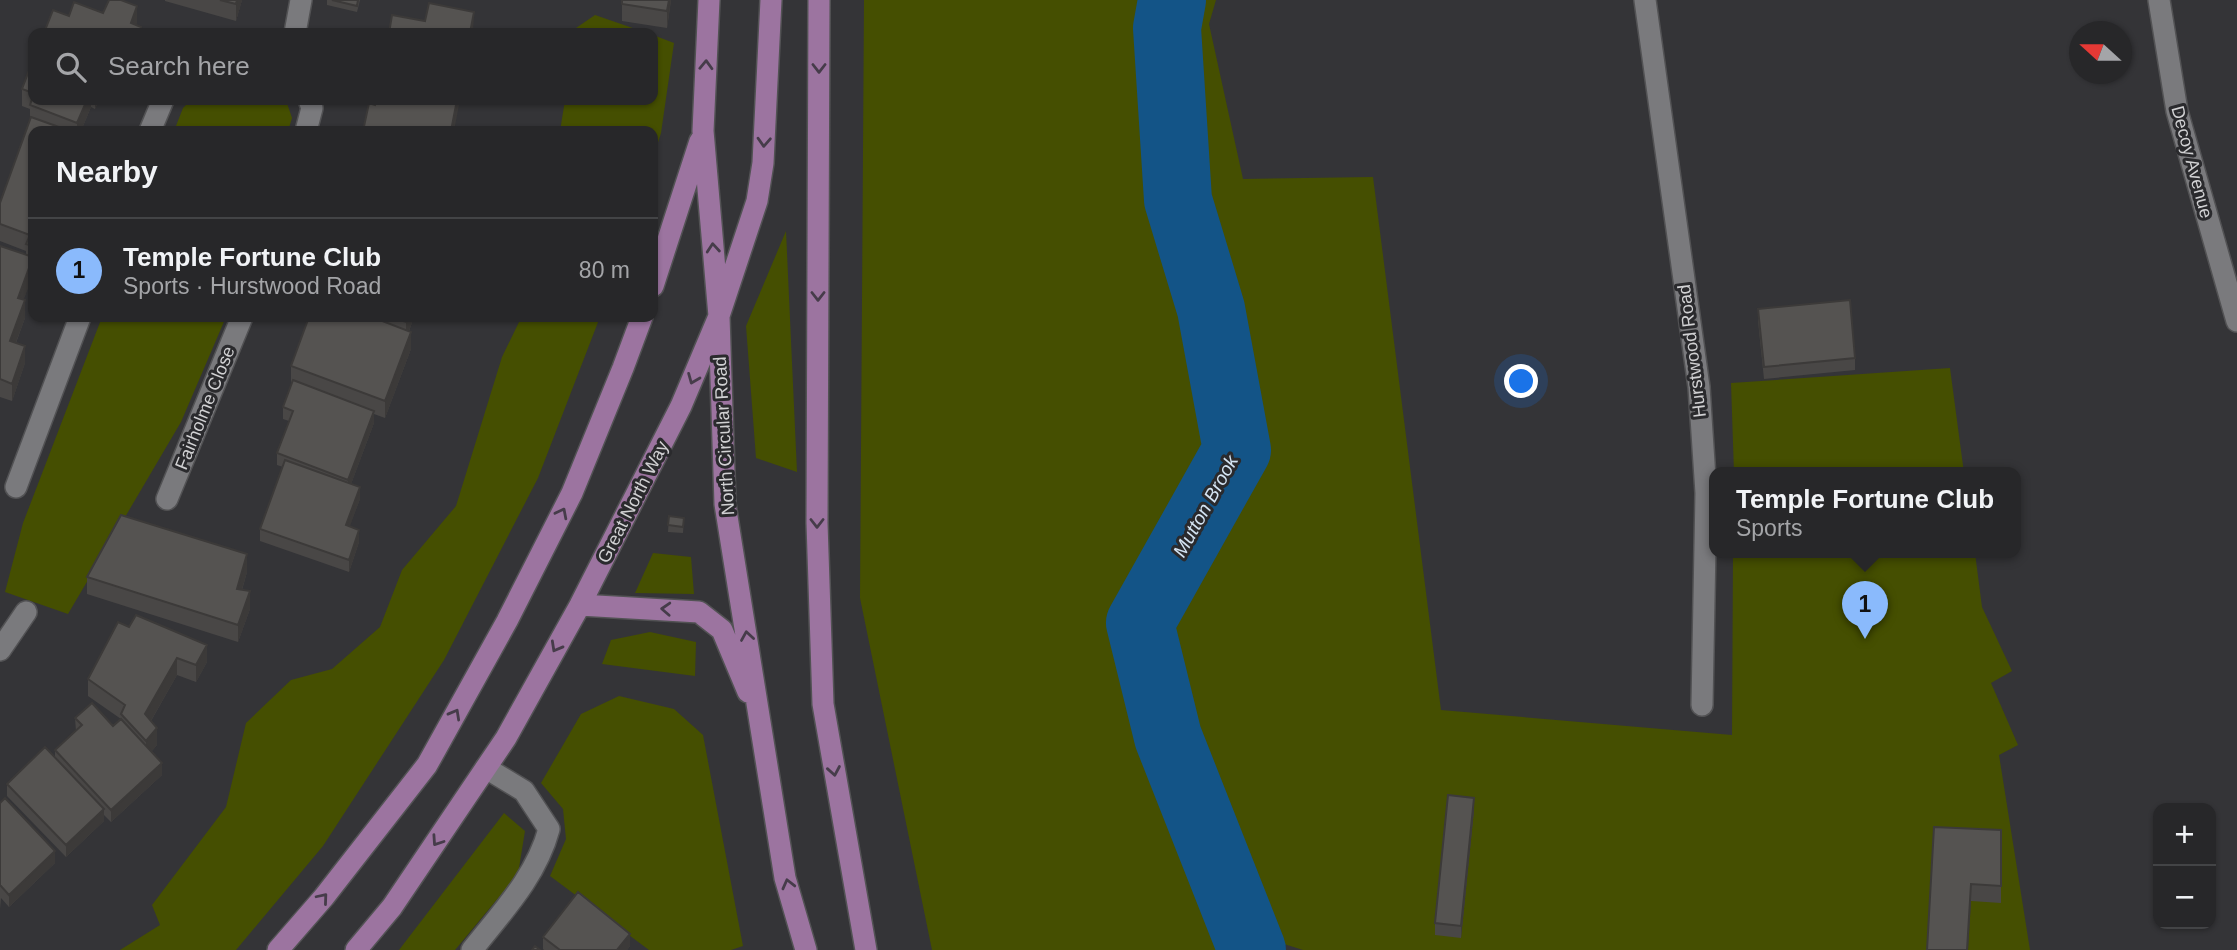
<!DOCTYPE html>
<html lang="en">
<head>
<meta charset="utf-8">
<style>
	:root { --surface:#272729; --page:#2f2f31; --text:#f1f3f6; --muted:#a4a5a8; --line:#434446; --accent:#8abafc }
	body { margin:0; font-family:Helvetica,sans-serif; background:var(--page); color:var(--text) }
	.controls { position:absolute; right:21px; bottom:21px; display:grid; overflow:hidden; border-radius:14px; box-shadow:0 2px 5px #0004 }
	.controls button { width:63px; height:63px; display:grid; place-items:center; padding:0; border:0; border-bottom:2px solid var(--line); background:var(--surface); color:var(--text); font:35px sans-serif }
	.compass { position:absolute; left:2069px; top:21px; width:63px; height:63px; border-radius:50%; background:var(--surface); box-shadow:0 2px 5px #0004; rotate:291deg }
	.you { position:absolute; left:1522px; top:382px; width:24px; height:24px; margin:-18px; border:5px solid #fff; border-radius:50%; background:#1a73e8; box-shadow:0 0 0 10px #1a73e833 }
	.badge { display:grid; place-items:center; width:46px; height:46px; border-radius:50%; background:var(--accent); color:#111; font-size:23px; font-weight:700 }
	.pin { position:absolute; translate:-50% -58px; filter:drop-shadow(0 2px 4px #0008) }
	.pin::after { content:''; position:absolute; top:37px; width:24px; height:21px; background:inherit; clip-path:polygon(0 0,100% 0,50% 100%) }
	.popup { position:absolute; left:1709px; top:467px; width:312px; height:91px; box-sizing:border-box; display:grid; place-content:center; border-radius:14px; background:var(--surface); filter:drop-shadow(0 2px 5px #0005); font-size:23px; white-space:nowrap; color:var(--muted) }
	.popup b { font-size:26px; color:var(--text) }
	.popup::after { content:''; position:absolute; left:50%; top:100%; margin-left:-14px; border:14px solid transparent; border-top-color:var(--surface) }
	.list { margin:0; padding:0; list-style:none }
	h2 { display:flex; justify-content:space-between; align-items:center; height:91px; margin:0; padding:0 28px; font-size:30px }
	h2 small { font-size:23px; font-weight:400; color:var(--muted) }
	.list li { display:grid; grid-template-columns:46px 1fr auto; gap:21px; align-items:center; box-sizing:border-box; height:105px; padding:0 28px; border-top:2px solid var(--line) }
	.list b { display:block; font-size:26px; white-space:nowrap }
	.list p { margin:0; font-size:23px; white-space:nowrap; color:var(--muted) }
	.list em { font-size:23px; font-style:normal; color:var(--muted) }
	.icon { flex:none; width:38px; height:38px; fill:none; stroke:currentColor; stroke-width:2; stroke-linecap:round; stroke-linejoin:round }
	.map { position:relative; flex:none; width:2237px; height:950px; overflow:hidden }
	.search { position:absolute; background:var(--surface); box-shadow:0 2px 5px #0004; left:28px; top:28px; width:630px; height:77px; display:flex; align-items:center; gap:18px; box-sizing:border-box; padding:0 24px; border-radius:14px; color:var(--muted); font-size:26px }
	.panel { position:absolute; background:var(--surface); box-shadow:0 2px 5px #0004; left:28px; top:126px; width:630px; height:196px; border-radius:14px }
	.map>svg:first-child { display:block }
	.green { fill:#454f01 }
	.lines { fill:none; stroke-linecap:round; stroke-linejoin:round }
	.river { stroke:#135487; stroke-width:68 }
	.minor-casing { stroke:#525254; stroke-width:24 }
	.trunk-casing { stroke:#525254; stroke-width:24 }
	.minor { stroke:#7a7a7d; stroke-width:21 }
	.trunk { stroke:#9c74a0; stroke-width:21 }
	.wall { fill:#494746 }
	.shaded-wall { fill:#3c3a39 }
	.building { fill:#555351; stroke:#3c3a39; stroke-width:2 }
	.oneway { stroke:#463c4a }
	.labels { text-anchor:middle; stroke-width:6; stroke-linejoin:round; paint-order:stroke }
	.street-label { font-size:18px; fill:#d1d1d3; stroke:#2a2a2d }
	.water-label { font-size:19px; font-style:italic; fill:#d4e4f3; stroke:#2a2a2d }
</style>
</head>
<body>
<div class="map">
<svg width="2237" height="950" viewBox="0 0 2237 950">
	<rect width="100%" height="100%" fill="#343437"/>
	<!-- green -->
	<path class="green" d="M864,0h352l-7,24 34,155 130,-2 68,533 291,25 1,-182h242l7,54 30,64 -21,12 27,62 -19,10 31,195h-727l-19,-6 -1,6h-351l-72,-352z
		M595,15l52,18h-72l1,-5z
		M653,35l21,8 -13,90 -8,25v-27h-93l5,-31h88z
		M191,100h95l6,18 -4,13h-114l9,-23z
		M786,231l11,241 -41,-14 -10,-132z
		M102,317h124l-45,105 -113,192 -63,-22 18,-69z
		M518,317h82l-62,161 -94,182 -121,186 -87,104h-116l40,-25 -8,-20 74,-98 20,-84 45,-43 41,-11 48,-42 22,-57 54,-64 46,-149 17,-35z
		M1950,368l14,105h-230l-3,-90z
		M653,553l38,4 3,37 -59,-1z
		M650,632l46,10 -1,34 -93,-12 9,-24z
		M619,696l55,13 29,26 40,211 -12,4h-82l-99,-74 16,-37 -3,-30 -22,-26 40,-69z
		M504,813l21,18 -7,43 -63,76h-56z"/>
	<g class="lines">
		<!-- river -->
		<path class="river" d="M1172,0l-5,28 11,172 33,109 26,141 -97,173 28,114 84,213"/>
		<!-- minor casing -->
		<g class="minor-casing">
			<path id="minor" d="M1645,0l54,387 7,106 -4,212
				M2159,0l18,111 60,210
				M295,33l6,-33
				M150,131l13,-31
				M306,131l6,-23 -3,-8
				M16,487l64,-170
				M167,499l75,-182
				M0,650l26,-38
				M472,950c30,-38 64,-73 77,-121l-25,-38 -38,-23"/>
		</g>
		<!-- trunk casing -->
		<g class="trunk-casing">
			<path id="trunk" d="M709,0l-6,131 16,185 6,188 60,374 21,72
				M819,0l-2,523 6,181 43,246
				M653,286l47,-145
				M580,605l119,7 23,18 26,62
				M278,950l46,-53 103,-132 80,-144 65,-128 51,-125 19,-51
				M356,950l36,-43 114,-169 74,-133 101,-199 38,-90 38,-115 6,-38 8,-163"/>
		</g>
		<!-- minor -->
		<use href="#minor" class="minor"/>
		<!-- trunk -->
		<use href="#trunk" class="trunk"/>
	</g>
	<!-- wall -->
	<path class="wall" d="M165,0h77l-6,21 -71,-20z
		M327,0h33l-3,12 -30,-7z
		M622,0h49l-4,28 -45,-7z
		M33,60v40h66l-4,9 -4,-2 -10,24h-48v144l-10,25 2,18 -9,25 9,20 -13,38 -12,-4v-151l26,9v-4l-26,-10v-38l30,-83v-11l-8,-3v-17z
		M1758,309l97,49v12l-91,9 -6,-58z
		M309,317h105l-5,14 2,18 -26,69 -11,-4v9l-23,61 9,15 -11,28 10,15 -10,30 -89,-31v-12l23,-62 -6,-2v-12l12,-32 -6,-2v-12l9,-24h-1v-17z
		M669,516l15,2 -1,15 -15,-1z
		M247,572l-5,18 8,19 -12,33 -151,-48v-17z
		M129,627l78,35 -11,20 -19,-7 -26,46 6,24 -6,7 11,23 -51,47 -7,-7v6l-38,36 -59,-61v-12l48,-26v-8l21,-19 -1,-13 38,8 8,-7 -33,-23v-17z
		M0,803l55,60 -46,44 -8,-9 -1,11z
		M1474,810l-13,128 -26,-3v-12z
		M2001,830v73l-30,-2 -44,49z
		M543,937l87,9 -3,4h-83l-1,-1z"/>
	<!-- shaded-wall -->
	<path class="shaded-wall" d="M237,0h5l-6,21v-17z
		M669,0h2l-4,28v-17z
		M137,6v17l-4,10 -2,-10z
		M474,12l-1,21h-3z
		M87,100h4v7l-10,24h-4v-8z
		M95,100h4l-4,9z
		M457,100h3l-6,31h-3z
		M33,257v18l-15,40v-17z
		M25,300v18l-15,40v-17z
		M408,317h6l-8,22v-17z
		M411,332v17l-26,69v-17z
		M25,346v17l-13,38v-17z
		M374,411v12l-26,69v-12z
		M360,487v12l-14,38v-12z
		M359,530v12l-10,30v-12z
		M247,554v18l-10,34v-17z
		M250,591v18l-12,33v-17z
		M207,645v17l-11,20v-17z
		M177,658v17l-32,56v-17z
		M157,728v17l-11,13v-17z
		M162,763v12l-51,47v-12z
		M1474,798v12l-13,128v-12z
		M104,809v12l-38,36v-12z
		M55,851v12l-46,44v-12z
		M1971,884v17l-3,49h-1z
		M630,934v12l-3,4h-10z"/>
	<!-- building -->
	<path class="building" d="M109,0h12l16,6 -6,17 10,4 -2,6h-95l9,-23 16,6 5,-14 29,11z
		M220,0h17l-1,4z
		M332,0h26l-1,6z
		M622,0h47l-2,11 -45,-7z
		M429,3l45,9 -4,21h-81l3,-18 33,6z
		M33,60v33l-11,-4z
		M33,96v4h54l-10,23 -47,-18z
		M376,100h81l-6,31h-88l6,-28 6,2z
		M31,117l39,14h-37v115l-7,-2 4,-9 -30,-11v-21z
		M0,246l33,11 -15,41 7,2 -15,41 15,5 -13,38 -12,-5z
		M1850,300l5,58 -91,9 -6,-58z
		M309,317h63l39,15 -26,69 -94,-35z
		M392,317h16l-2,5z
		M293,380l81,31 -26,69 -71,-27 16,-42 -10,-4z
		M285,460l75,27 -14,38 13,5 -10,30 -89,-31z
		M121,515l126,39 -10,35 13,2 -12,34 -151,-48z
		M669,516l15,2 -1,9 -15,-2z
		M136,615l71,30 -11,20 -19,-7 -32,56 12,14 -11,13 -25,-27 4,-9 -37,-26 30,-57 11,5z
		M92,703l21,23 8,-7 41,44 -51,47 -56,-60 27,-25 -7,-7z
		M45,747l59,62 -38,36 -59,-61z
		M1448,795l26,3 -13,128 -26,-3z
		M5,798l50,53 -46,44 -9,-10v-82z
		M1934,827l67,3v56l-30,-2 -4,66h-40z
		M578,892l52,42 -13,16h-57l-17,-13z
		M535,946l5,4h-8z"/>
	<!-- one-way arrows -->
	<defs><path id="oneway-chevron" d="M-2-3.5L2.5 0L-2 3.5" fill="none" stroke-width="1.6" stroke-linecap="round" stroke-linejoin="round" transform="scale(1.75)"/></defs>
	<g class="oneway">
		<use href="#oneway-chevron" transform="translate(706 65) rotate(-88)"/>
		<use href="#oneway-chevron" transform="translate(819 68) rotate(90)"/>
		<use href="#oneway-chevron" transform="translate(764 142) rotate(93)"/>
		<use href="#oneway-chevron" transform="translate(713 248) rotate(-95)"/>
		<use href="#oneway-chevron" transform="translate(818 296) rotate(90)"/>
		<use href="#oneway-chevron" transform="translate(693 379) rotate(112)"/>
		<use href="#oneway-chevron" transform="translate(562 513) rotate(-63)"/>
		<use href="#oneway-chevron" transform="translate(817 523) rotate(90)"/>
		<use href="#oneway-chevron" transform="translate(666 609) rotate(-177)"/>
		<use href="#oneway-chevron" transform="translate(747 636) rotate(-99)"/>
		<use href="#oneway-chevron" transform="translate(556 647) rotate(119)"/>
		<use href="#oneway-chevron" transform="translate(455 714) rotate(-61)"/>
		<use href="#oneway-chevron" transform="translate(834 771) rotate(80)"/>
		<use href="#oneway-chevron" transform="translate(437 841) rotate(124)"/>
		<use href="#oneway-chevron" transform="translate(788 884) rotate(-104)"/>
		<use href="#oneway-chevron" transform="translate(323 898) rotate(-50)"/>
	</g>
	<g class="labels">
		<!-- street labels -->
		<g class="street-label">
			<text transform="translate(2192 162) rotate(75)" y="6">Decoy Avenue</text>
			<text transform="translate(1692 351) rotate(-97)" y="6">Hurstwood Road</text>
			<text transform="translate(205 408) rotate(-68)" y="6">Fairholme Close</text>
			<text transform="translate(724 436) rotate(-93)" y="6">North Circular Road</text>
			<text transform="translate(633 502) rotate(-63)" y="6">Great North Way</text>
		</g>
		<!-- water labels -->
		<g class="water-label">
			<text transform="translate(1205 506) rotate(-61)" y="7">Mutton Brook</text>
		</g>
	</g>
</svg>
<div class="controls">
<button>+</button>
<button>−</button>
</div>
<svg class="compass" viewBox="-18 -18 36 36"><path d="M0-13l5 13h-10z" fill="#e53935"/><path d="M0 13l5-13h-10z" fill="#a4a5a8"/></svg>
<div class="you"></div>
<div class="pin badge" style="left:1865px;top:639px">1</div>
<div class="popup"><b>Temple Fortune Club</b>Sports</div>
<div class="search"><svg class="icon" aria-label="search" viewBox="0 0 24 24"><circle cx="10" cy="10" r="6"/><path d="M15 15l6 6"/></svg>Search here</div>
<section class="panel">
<h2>Nearby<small></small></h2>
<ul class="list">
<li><span class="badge">1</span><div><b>Temple Fortune Club</b><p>Sports · Hurstwood Road</p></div><em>80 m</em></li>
</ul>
</section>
</div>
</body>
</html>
